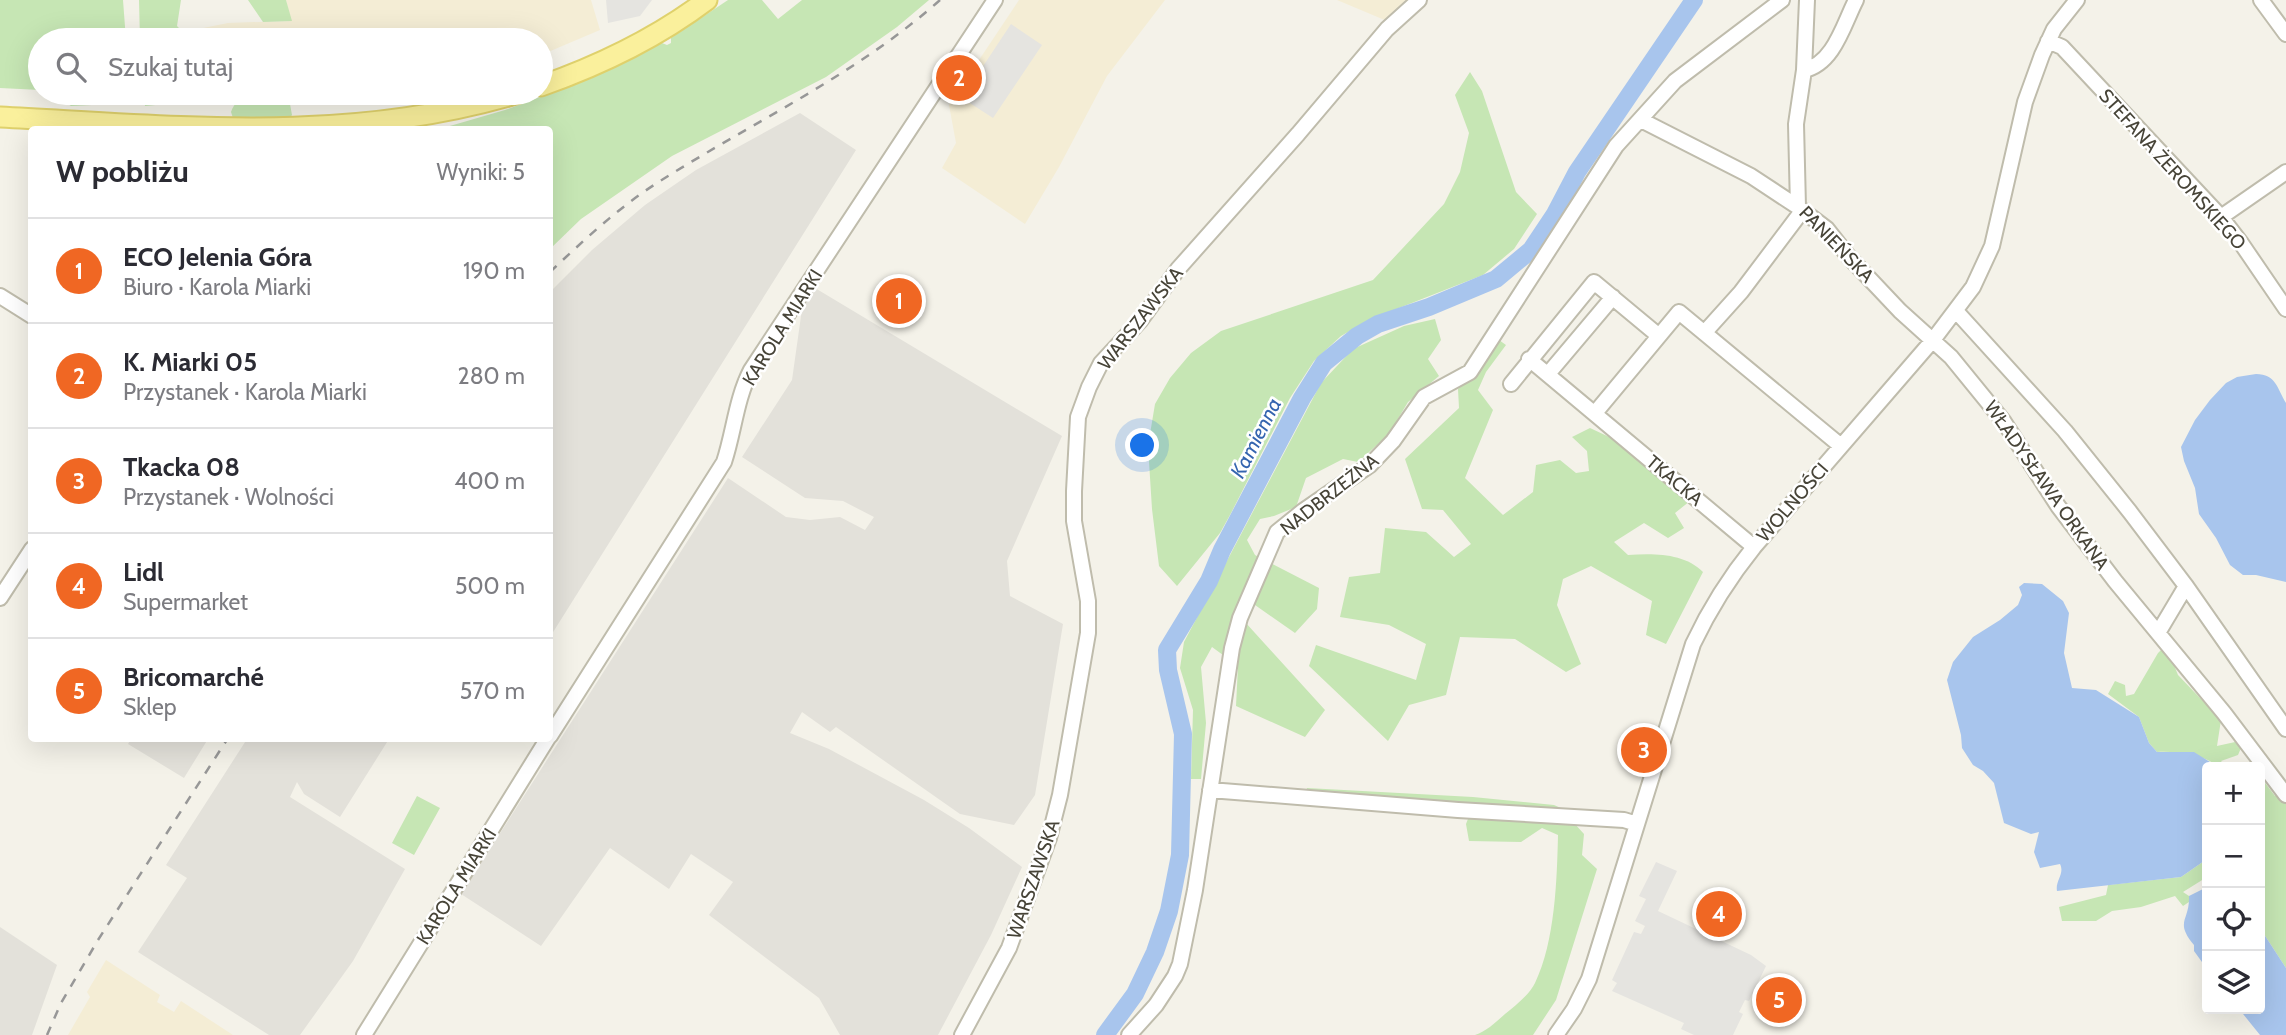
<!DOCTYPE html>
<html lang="pl">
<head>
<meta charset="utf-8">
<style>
	:root { --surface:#fff; --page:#f2f2f3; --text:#2b2b33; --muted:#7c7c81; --line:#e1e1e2; --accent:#f06723 }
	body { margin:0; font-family:Cabin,sans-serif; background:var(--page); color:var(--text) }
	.controls { position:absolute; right:21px; bottom:21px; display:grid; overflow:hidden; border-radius:7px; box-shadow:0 7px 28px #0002 }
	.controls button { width:63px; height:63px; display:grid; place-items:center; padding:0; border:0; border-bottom:2px solid var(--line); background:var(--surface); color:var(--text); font:35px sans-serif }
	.you { position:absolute; left:1143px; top:446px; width:24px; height:24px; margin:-18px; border:5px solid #fff; border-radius:50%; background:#1a73e8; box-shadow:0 0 0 10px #1a73e833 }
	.badge { display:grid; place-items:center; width:46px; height:46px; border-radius:50%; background:var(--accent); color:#fff; font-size:23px; font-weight:700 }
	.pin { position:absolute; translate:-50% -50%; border:4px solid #fff; box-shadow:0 2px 7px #0006 }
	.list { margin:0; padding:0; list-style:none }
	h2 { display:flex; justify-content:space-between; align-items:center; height:91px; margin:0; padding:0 28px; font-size:30px }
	h2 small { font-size:23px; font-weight:400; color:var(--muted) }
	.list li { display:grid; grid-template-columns:46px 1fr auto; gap:21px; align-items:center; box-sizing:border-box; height:105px; padding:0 28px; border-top:2px solid var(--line) }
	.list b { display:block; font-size:26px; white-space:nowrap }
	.list p { margin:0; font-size:23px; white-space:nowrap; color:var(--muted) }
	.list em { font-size:23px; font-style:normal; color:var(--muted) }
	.icon { flex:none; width:38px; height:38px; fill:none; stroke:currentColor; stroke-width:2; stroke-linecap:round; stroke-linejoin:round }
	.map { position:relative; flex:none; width:2286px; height:1035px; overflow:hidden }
	.search { position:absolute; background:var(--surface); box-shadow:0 7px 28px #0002; left:28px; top:28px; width:525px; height:77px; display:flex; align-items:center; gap:18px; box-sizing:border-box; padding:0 24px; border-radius:38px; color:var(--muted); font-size:26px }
	.panel { position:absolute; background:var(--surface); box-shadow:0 7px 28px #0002; left:28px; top:126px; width:525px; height:616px; border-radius:7px }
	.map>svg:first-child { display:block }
	.commercial { fill:#f4edd5 }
	.industrial { fill:#e3e1da }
	.green { fill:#c6e6b4 }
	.parking { fill:#e5e4e0 }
	.water { fill:#a8c5ed }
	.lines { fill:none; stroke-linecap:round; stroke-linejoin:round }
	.river { stroke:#a8c5ed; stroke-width:18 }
	.minor-casing { stroke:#bfbcac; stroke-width:18 }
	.major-casing { stroke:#dfd16c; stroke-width:23 }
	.minor { stroke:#fff; stroke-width:14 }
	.major { stroke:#faf09c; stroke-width:19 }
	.rail { stroke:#979797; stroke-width:2.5; stroke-dasharray:9 9; stroke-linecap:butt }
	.labels { text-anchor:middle; stroke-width:5; stroke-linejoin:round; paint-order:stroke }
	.street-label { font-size:19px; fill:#474438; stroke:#fff }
	.water-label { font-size:21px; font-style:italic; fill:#3565af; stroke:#fff }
</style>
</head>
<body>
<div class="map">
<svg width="2286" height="1035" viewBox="0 0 2286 1035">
	<rect width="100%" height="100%" fill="#f4f2e9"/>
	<!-- commercial -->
	<path class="commercial" d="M286,0h305l9,30 -59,25v-15h-357l-1,-8 45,-9 63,-2z
		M1019,0h146l-58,76 -48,91 -34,57 -83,-56 14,-25 -7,-38z
		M1337,0h69l-19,21z
		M196,93h200l-31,5 -82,5 -86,-2z
		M106,960l54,35 -3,7 17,10 7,-11 52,34h-165l22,-38 -3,-5z"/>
	<!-- industrial -->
	<path class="industrial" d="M800,113l56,37 -306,487v-345l42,-42 53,-45 51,-35z
		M815,288l247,148 -55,125 3,35 53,28 -28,171 -21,30 -54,-11 -124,-87 -6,5 -28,-20 -12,21 39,16 95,51 45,28 53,39 -31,68 -53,100h-98l-21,-37 -110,-83 24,-33 -42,-28 -22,35 -59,-41 -69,98 -80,-52 267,-416 58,39 24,3 30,-3 25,13 9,-13 -31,-16 -38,-3 -63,-41 50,-77 10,-71z
		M131,739l1,-1 76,1 -24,39 -56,-34z
		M247,739h142l-49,78 -36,-23 -7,-12 -7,15 115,72 -52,92 -53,74h-31l-131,-83 49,-74 -21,-13z
		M0,927l57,38 -25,70h-32z"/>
	<!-- green -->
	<path class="green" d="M0,0h123l3,40h-86v50l-40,-2z
		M139,0h42l-4,26 6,6 1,8h-44z
		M248,0h38l6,21 -29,1z
		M728,0h34l16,19 24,-19h127l-32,27 -71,50 -154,79 -91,63 -31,30v-119h-114l69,-20 72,-27 85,-40 5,2 4,-2v-5z
		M1470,72l12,19 34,101 21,22 -23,35 -31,26 -112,44 -30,17 -27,25 -24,37 -60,117 -10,18 -43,53 -18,-20 -7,-57 -4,-63 7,-42 15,-26 21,-25 30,-22 152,-51 71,-76 16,-32 9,-39 -14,-38z
		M50,93h82l1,10 -62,3z
		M144,93h52l1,8 -52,5z
		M250,96l28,1 12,7 2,11 -3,4 -56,-1 -2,-6c3,-9 10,-15 19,-16z
		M1435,319l6,21 -13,19 11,17 -31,26 -19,32 -31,28 -15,-3 -37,19 -10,29 -22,9 -14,3 -13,21 8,15 64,33 -2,21 -22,24 -40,-28 -10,17 80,88 -20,27 -69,-31 2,-40 -26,-19 -11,20 5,56 -5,56h-10l2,-69 -13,-42 4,-26 137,-259 32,-34 51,-23z
		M1499,340l7,5 -20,27 -8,18 15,20 -28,68 38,37 30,-23 3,-27 24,-5 16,13 13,-2 -2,-20 -15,-14 18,-9 32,15 68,58 -15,12 9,15 -16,10 -24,-15 -30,19 14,13c25,-2 57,-2 75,17l-37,72 -20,-9 6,-34 -61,-35 -28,13 -6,26 24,59 -15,8 -51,-33 -55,-2 -14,58 -37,10 -21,36 -79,-75 7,-21 100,35 10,-36 -37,-19 -49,-8 9,-40 31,-4 5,-45 41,4 28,25 17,-13 -28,-34 -21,-1 -17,-50 54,-51 -1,-19z
		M2163,648l5,2 10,25 43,45 -4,26 18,-4 6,6 -3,7 -17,6 5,6h-8c-13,-13 -43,-16 -61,-15l-8,-9 -10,-26 -31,-23 7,-13 10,4 1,11 8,-2 24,-41z
		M2260,776l15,20 4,-2 7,9v165l-26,-40z
		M1307,788l166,9 81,8 7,3 9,15h4l10,11 -2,21 15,14 -41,131 -23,35h-58c12,-4 21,-13 30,-21 10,-8 25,-20 30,-31 20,-41 22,-103 23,-148l-16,-7 -21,14 -52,-1 -3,-17 7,-18 -167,-14z
		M417,796l23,12 -26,47 -22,-12z
		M2207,859v18l-24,15 6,4v6l-6,4 -8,-10 -34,11 -29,4 -16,10h-34l-3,-14 47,-12 2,-10 73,-8z"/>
	<!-- parking -->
	<path class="parking" d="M606,0h46l-12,16 -32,7z
		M1011,24l31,21 -49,73 -31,-20z
		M1656,862l21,9 -19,40 93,44 15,11 -17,35 -4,-1 -6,12 4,2 -10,21h-39l-13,-6 3,-6 -72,-32 5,-8 -5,-3 22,-48 7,2 4,-8 -10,-5 11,-22 -7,-3z"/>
	<!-- water -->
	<path class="water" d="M2256,374c20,0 21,14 30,29v179l-30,-7h-13l-13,-10 -14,-27 -17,-24 -4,-26 -11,-27 -3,-14 14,-27 15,-20 16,-17 11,-6z
		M2024,583l18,1 21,17 6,12 -5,40 8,35 24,2 43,27 10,26 8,9h37l24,15h-11v92l-26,18 -124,14c-2,-10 8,-17 3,-27l-20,4 -6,-16 5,-20 -8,2 -27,-11 -10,-40 -11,-12 -10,-6 -11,-17 -1,-13 -14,-55 6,-18 20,-25 27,-17 18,-15 4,-10 -3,-8z
		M2207,887v82l-13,-18v-6c-20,-24 -4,-24 -5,-49z
		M2260,928l26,40v67h-26l-21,-26h21z"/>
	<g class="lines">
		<!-- river -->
		<path class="river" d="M1105,1035l30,-41 20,-42 14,-41 11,-56 3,-121 -15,-64 -1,-20 42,-69 13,-31 80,-152 22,-35 33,-27 21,-12 51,-17 67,-28 35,-29 24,-36 22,-42 117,-172"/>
		<!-- minor casing -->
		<g class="minor-casing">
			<path id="minor" d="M1807,0l-3,70 -8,54 2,83 29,22 22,28 51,54 51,46 53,65 54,84 57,75 109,132 62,82
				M2261,0l25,34
				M2048,41l14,6 159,170 20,26 45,66
				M1804,70c30,-6 40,-47 52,-70
				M1641,120l110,56 47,31
				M2221,217l65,-45
				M0,296l32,20
				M1956,311l109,120 65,81 56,74 100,143
				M1705,332l36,-40 61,-81
				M1529,359l225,188
				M1548,374l65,-77
				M1511,384l83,-102 65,54
				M1595,413l84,-101 162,134
				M0,598l32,-49
				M2158,633l28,-47
				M550,736l174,-274c10,-30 12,-63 27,-92l244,-370
				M1210,790l248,20 166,10 13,4
				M364,1035l184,-297
				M962,1035l47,-87 40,-110 11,-43 28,-162v-32l-14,-80v-30l4,-74 11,-30 12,-24 39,-42 38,-52 120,-135 89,-105 32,-29
				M1129,1035l27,-30 19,-29 5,-12 15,-74 37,-242 8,-30 37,-86 26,-21 67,-46 23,-24 31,-44 46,-25 146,-226 59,-65 107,-81
				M1556,1035l18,-26 15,-30 104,-335c17,-36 36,-66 61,-97l179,-207 40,-53 19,-41 33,-144 17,-47 12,-26 23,-29"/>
		</g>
		<!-- major casing -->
		<g class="major-casing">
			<path id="major" d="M541,86c57,-20 117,-49 166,-86
				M0,117c176,9 347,28 519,-24"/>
		</g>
		<!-- minor -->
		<use href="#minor" class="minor"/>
		<!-- major -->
		<use href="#major" class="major"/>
		<!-- rail -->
		<path class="rail" d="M550,272c33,-31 68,-64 107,-89 94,-60 199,-108 283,-183
			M47,1035l14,-32 37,-63 130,-202"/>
	</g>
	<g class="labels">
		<!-- street labels -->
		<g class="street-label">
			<text transform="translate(2173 169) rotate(48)" y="7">STEFANA ŻEROMSKIEGO</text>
			<text transform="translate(1837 244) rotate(46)" y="7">PANIEŃSKA</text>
			<text transform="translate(1140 318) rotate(-52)" y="7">WARSZAWSKA</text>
			<text transform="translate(782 327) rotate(-58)" y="7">KAROLA MIARKI</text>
			<text transform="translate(1675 480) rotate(40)" y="7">TKACKA</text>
			<text transform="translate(2047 485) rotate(55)" y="7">WŁADYSŁAWA ORKANA</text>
			<text transform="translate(1329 494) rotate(-38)" y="7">NADBRZEŻNA</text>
			<text transform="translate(1792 502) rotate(-49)" y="7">WOLNOŚCI</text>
			<text transform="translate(1033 879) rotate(-71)" y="7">WARSZAWSKA</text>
			<text transform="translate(456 886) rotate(-58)" y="7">KAROLA MIARKI</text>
		</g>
		<!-- water labels -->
		<g class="water-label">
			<text transform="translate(1256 438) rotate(-63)" y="7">Kamienna</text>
		</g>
	</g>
</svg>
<div class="controls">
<button>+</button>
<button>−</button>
<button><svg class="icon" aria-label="locate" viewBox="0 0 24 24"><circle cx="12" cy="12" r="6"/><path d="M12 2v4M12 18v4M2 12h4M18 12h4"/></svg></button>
<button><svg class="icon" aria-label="layers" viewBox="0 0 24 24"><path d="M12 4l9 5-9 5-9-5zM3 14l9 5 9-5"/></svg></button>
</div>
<div class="you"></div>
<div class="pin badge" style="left:899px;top:301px">1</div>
<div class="pin badge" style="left:959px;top:78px">2</div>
<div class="pin badge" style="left:1644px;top:750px">3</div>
<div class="pin badge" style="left:1719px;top:914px">4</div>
<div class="pin badge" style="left:1779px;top:1000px">5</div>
<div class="search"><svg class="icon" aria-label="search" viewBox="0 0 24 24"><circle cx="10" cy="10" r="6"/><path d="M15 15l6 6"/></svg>Szukaj tutaj</div>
<section class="panel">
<h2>W pobliżu<small>Wyniki: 5</small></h2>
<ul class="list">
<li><span class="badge">1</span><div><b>ECO Jelenia Góra</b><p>Biuro · Karola Miarki</p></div><em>190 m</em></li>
<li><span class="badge">2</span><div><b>K. Miarki 05</b><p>Przystanek · Karola Miarki</p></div><em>280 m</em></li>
<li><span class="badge">3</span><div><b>Tkacka 08</b><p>Przystanek · Wolności</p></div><em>400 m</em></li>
<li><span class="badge">4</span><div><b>Lidl</b><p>Supermarket</p></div><em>500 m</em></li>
<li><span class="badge">5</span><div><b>Bricomarché</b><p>Sklep</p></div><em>570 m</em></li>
</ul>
</section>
</div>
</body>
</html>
